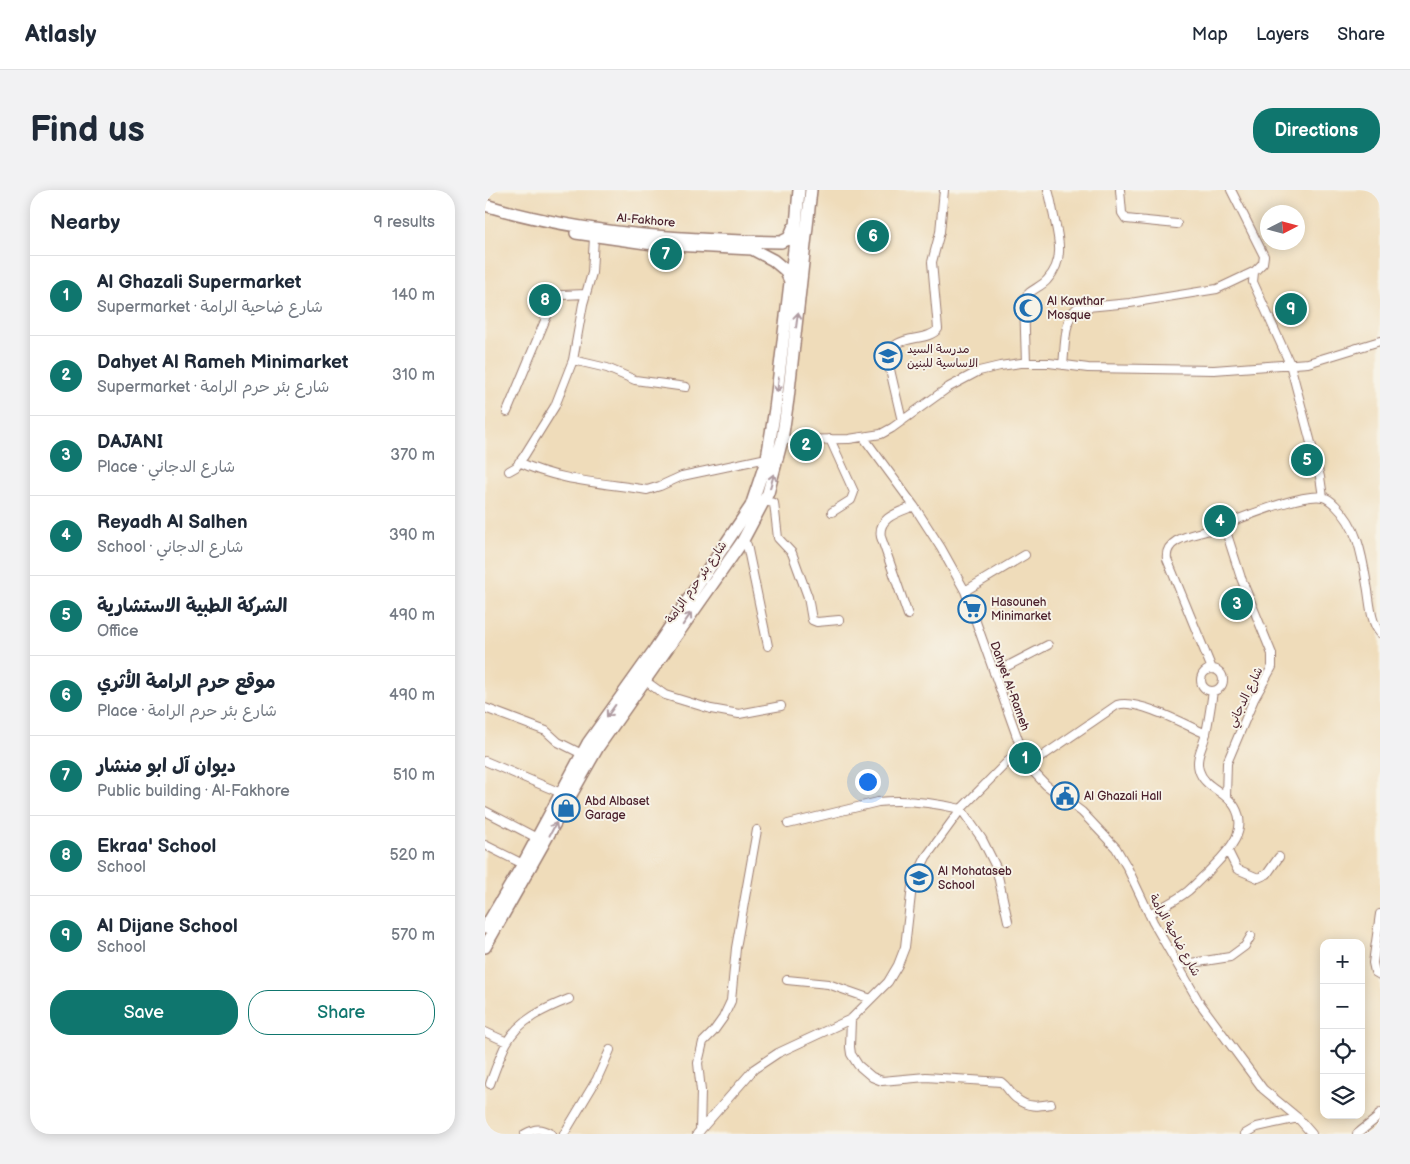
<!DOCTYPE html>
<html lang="en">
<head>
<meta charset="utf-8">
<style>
	:root { --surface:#fff; --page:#f2f2f3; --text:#1f2937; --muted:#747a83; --line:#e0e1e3; --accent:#0f766e }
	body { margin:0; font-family:"Balsamiq Sans","Playpen Sans Arabic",sans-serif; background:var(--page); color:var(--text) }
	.controls { position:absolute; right:15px; bottom:15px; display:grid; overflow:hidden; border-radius:10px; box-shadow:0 2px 12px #0003 }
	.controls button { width:45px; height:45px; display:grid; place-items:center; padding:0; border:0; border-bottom:1px solid var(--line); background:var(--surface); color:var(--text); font:25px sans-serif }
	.compass { position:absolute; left:775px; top:15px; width:45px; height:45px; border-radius:50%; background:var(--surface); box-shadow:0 2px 12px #0003; rotate:84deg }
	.you { position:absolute; left:382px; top:591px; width:18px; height:18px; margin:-12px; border:4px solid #fff; border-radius:50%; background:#1a73e8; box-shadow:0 0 0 8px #1a73e833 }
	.badge { display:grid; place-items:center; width:32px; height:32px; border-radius:50%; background:var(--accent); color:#fff; font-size:16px; font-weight:700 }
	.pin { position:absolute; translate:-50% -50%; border:2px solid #fff; box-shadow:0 1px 5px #0006 }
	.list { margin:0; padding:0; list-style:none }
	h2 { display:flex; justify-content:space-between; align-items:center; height:65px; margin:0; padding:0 20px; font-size:21px }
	h2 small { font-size:16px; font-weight:400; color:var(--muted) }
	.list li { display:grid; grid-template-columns:32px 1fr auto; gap:15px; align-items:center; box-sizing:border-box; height:80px; padding:0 20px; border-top:1px solid var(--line) }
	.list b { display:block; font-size:19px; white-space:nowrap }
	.list p { margin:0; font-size:16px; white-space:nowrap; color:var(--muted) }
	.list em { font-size:16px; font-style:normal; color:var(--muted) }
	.actions { display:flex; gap:10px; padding:15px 20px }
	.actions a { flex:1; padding:11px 0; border:1px solid var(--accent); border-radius:20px; text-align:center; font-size:18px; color:var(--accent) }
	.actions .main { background:var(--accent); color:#fff }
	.icon { flex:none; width:28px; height:28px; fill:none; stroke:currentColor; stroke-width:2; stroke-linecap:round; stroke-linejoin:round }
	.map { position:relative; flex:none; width:895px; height:944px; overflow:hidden; border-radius:20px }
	header { display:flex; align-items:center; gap:30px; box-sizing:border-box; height:70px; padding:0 25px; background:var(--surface); border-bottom:1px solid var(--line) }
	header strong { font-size:24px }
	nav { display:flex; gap:28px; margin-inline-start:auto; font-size:18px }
	.intro { display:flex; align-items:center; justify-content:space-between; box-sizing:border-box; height:120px; padding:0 30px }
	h1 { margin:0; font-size:35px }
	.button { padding:12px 22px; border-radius:20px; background:var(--accent); color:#fff; font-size:18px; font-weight:700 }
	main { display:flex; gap:30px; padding:0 30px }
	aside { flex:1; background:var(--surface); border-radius:20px; box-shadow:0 2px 12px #0003 }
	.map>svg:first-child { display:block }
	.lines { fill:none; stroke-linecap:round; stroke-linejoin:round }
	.street-casing { stroke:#9c7e72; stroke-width:10 }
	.secondary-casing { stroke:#9c7e72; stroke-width:14 }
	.street { stroke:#fff; stroke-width:8 }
	.secondary { stroke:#fff; stroke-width:11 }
	.oneway { stroke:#ae9aa0 }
	.labels { text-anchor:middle; stroke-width:4; stroke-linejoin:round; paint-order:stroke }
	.street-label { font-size:12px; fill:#4a1f2b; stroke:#f7f3e8 }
	.poi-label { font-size:12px; fill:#4a1f2b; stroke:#f7f3e8; text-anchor:start }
</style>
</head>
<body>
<header>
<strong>Atlasly</strong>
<nav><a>Map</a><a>Layers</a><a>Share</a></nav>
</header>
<div class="intro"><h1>Find us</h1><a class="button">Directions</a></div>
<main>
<aside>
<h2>Nearby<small>9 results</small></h2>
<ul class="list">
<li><span class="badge">1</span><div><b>Al Ghazali Supermarket</b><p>Supermarket · شارع ضاحية الرامة</p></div><em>140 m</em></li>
<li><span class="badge">2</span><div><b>Dahyet Al Rameh Minimarket</b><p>Supermarket · شارع بئر حرم الرامة</p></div><em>310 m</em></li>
<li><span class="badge">3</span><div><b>DAJANI</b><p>Place · شارع الدجاني</p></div><em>370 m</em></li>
<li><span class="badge">4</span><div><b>Reyadh Al Salhen</b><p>School · شارع الدجاني</p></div><em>390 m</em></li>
<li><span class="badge">5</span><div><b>الشركة الطبية الاستشارية</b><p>Office</p></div><em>490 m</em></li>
<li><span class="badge">6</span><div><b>موقع حرم الرامة الأثري</b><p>Place · شارع بئر حرم الرامة</p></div><em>490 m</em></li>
<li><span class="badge">7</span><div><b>ديوان آل ابو منشار</b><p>Public building · Al-Fakhore</p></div><em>510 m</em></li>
<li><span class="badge">8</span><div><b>Ekraa' School</b><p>School</p></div><em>520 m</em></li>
<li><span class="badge">9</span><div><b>Al Dijane School</b><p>School</p></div><em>570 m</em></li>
</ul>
<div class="actions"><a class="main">Save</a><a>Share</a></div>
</aside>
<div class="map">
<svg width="895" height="944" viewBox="0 0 895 944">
	<rect width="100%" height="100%" fill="#f7f3e8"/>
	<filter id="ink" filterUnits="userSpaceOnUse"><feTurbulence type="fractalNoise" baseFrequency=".02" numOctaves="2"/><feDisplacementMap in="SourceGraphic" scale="10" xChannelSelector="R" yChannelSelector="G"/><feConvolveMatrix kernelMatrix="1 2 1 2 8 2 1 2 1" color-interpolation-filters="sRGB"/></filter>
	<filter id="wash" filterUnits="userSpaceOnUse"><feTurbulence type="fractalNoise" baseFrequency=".0096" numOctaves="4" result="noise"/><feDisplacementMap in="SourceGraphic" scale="20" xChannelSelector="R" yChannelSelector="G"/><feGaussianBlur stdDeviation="1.12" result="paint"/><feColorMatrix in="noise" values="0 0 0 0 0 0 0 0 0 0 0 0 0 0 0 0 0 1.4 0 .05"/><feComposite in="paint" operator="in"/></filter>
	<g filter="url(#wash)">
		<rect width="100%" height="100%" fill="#efdcba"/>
	</g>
	<g filter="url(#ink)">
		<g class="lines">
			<!-- street casing -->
			<g class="street-casing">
				<path id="street" d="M635,0l2,23 4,6 51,5
					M746,0l33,66 -1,7 -9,9 -1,10 37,82 30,113 3,20
					M88,170l34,8 28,12 51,7
					M541,173l-2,-63c4,-10 16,-12 23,-20 18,-19 12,-41 7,-63 -2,-9 -3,-18 -6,-27
					M578,175c2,-15 1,-48 14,-57l53,-5 87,-14 38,-18
					M22,222l47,-113 8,-4 24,-1
					M417,231l-14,-60c2,-30 38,-17 50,-32l-6,-67 8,-30 4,-42
					M345,249l24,53 -3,8 -19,12
					M297,250l67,-1 32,-5 11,-6 57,-41 30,-16 21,-5 21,-3h28l39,5 126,2 94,-7 72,-22
					M34,272c39,19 86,21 128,28l13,-4 22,-10 85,-18
					M24,281l7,-4 8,-11 31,-50 18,-46 10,-56 9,-31 2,-36
					M278,311l11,2 4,35 14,15 16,44 4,23 5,2 22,-2
					M739,335l17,53 31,76v13l-18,32 -27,64 -1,33
					M257,352l5,3 21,101
					M480,401l60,-36
					M423,425l-27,-78c-4,-20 19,-25 33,-31
					M716 490a11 11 0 1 1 22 0a11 11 0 1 1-22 0Z
					M727,479l-45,-110c-3,-21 27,-24 42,-29 24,-8 92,-38 114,-33 4,1 9,5 12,8 23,22 27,50 32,80 3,14 3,37 13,48
					M509,483l54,-28
					M159,490l21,15 46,14 28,5 42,-8
					M0,518l61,23 12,11 24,12
					M536,558l7,18 18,19 36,27 34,36 11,19 26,55 46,80 64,87 35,29 14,16
					M0,571l76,32
					M543,576l89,-61c20,-7 69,20 89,29
					M0,621l52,27
					M303,634l90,-22c27,-3 57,1 83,7l21,30 14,28 12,54
					M0,655l38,19
					M743,661l9,18 21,9 9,-4 12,-17
					M664,724c13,-7 28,-14 39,-23 7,-6 13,-13 20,-19 16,-17 42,-39 27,-65 -9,-16 -31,-19 -36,-37 -4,-13 5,-25 7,-37 3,-14 5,-28 7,-42
					M895,724l-7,49 2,9 5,3
					M694,775l51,-8 15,-11 6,-10
					M302,790l41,4 43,15
					M366,829l-1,28 1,7 7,11 14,12 10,4 44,-4 75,5c7,5 9,12 16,17 11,9 21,7 34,5
					M0,842l22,10
					M5,894c5,-14 10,-28 16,-40 12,-24 40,-36 63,-45
					M215,941l1,-40 -3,-28 5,-21 10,-10 10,-14 8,-17 5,-53 21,-118
					M40,944c11,-6 15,-6 26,0
					M79,944l33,-55 13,-29
					M212,944l57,-65 24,-16 73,-34 37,-37 10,-17 7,-18 7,-61 14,-29 35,-48 60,-61 -56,-157 -24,-43 -27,-42 -50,-68
					M760,944l12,-7 41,-9
					M872,944l20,-16 3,-5"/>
			</g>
			<!-- secondary casing -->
			<g class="secondary-casing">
				<path id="secondary" d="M0,15c95,29 197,35 296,37l8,-4 4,-10
					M91,43l77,11 99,5 21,11 12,10 5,11
					M0,738l38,-64 65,-121 67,-94 96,-143 16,-48 8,-49 19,-160 5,-59
					M0,757l113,-200 144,-205 26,-49 14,-53 6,-41 23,-209"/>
			</g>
			<!-- street -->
			<use href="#street" class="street"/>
			<!-- secondary -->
			<use href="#secondary" class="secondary"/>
		</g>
		<!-- one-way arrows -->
		<defs><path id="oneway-shaft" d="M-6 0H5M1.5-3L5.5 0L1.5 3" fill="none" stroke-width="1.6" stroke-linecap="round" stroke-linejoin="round" transform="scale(1.25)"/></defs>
		<g class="oneway">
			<use href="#oneway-shaft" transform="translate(312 130) rotate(-83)"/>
			<use href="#oneway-shaft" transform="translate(293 195) rotate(96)"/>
			<use href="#oneway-shaft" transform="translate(287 291) rotate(-74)"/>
			<use href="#oneway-shaft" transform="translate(202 429) rotate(-55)"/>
			<use href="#oneway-shaft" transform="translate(126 521) rotate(126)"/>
			<use href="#oneway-shaft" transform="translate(68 639) rotate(-62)"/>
		</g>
	</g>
	<!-- icons -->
	<defs>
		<g id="mosque-ring" transform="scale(1.4375)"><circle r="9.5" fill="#f7f3e8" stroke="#1f6fb2" stroke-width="1.5"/><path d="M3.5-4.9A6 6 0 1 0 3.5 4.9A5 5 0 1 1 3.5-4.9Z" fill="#1f6fb2"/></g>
		<g id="school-ring" transform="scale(1.4375)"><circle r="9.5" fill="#f7f3e8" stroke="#1f6fb2" stroke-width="1.5"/><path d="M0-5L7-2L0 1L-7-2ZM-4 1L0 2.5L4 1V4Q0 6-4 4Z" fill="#1f6fb2"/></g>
		<g id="supermarket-ring" transform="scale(1.4375)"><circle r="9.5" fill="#f7f3e8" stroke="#1f6fb2" stroke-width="1.5"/><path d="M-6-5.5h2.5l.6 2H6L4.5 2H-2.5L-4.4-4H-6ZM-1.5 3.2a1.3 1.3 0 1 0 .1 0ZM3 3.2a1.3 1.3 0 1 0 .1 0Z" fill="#1f6fb2"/></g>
		<g id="civic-ring" transform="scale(1.4375)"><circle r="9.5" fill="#f7f3e8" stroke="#1f6fb2" stroke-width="1.5"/><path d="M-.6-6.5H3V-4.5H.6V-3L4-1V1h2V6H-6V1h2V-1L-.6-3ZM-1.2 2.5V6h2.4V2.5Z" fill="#1f6fb2"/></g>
		<g id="shop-ring" transform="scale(1.4375)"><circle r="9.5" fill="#f7f3e8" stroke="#1f6fb2" stroke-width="1.5"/><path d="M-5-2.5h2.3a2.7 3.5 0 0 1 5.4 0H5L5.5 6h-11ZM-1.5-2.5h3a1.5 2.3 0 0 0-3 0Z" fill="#1f6fb2"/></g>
	</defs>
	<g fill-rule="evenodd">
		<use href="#mosque-ring" x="543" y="118"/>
		<use href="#school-ring" x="403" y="166"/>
		<use href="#supermarket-ring" x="487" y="419"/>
		<use href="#civic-ring" x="580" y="606"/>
		<use href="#shop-ring" x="81" y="618"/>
		<use href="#school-ring" x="434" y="688"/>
	</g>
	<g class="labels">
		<!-- street labels -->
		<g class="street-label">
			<text transform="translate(161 30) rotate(5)" y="4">Al-Fakhore</text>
			<text transform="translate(211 392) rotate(-55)" y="4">شارع بئر حرم الرامة</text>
			<text transform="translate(525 496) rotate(70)" y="4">Dahyet Al-Rameh</text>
			<text transform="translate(760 507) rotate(-64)" y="4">شارع الدجاني</text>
			<text transform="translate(690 745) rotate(61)" y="4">شارع ضاحية الرامة</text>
		</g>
		<!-- poi labels -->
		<g class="poi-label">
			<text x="562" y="115">Al Kawthar<tspan x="562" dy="14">Mosque</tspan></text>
			<text x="422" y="163">مدرسة السيد<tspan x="422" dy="14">الاساسية للبنين</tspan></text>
			<text x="506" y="416">Hasouneh<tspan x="506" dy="14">Minimarket</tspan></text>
			<text x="599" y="610">Al Ghazali Hall</text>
			<text x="100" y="615">Abd Albaset<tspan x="100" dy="14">Garage</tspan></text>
			<text x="453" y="685">Al Mohataseb<tspan x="453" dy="14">School</tspan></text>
		</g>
	</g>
</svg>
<div class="controls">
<button>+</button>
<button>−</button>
<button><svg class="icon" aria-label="locate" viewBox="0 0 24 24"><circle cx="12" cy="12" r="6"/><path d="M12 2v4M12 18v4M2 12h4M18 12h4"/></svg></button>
<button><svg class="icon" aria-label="layers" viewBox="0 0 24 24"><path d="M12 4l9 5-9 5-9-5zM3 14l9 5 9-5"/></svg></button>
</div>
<svg class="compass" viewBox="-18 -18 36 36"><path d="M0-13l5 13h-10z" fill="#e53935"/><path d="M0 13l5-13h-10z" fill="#747a83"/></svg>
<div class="you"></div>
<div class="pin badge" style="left:540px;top:568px">1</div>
<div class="pin badge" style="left:321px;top:255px">2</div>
<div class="pin badge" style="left:752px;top:414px">3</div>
<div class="pin badge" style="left:735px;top:331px">4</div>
<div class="pin badge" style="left:822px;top:270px">5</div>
<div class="pin badge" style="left:388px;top:46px">6</div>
<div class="pin badge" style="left:181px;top:64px">7</div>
<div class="pin badge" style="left:60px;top:110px">8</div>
<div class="pin badge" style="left:806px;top:119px">9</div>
</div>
</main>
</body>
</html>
